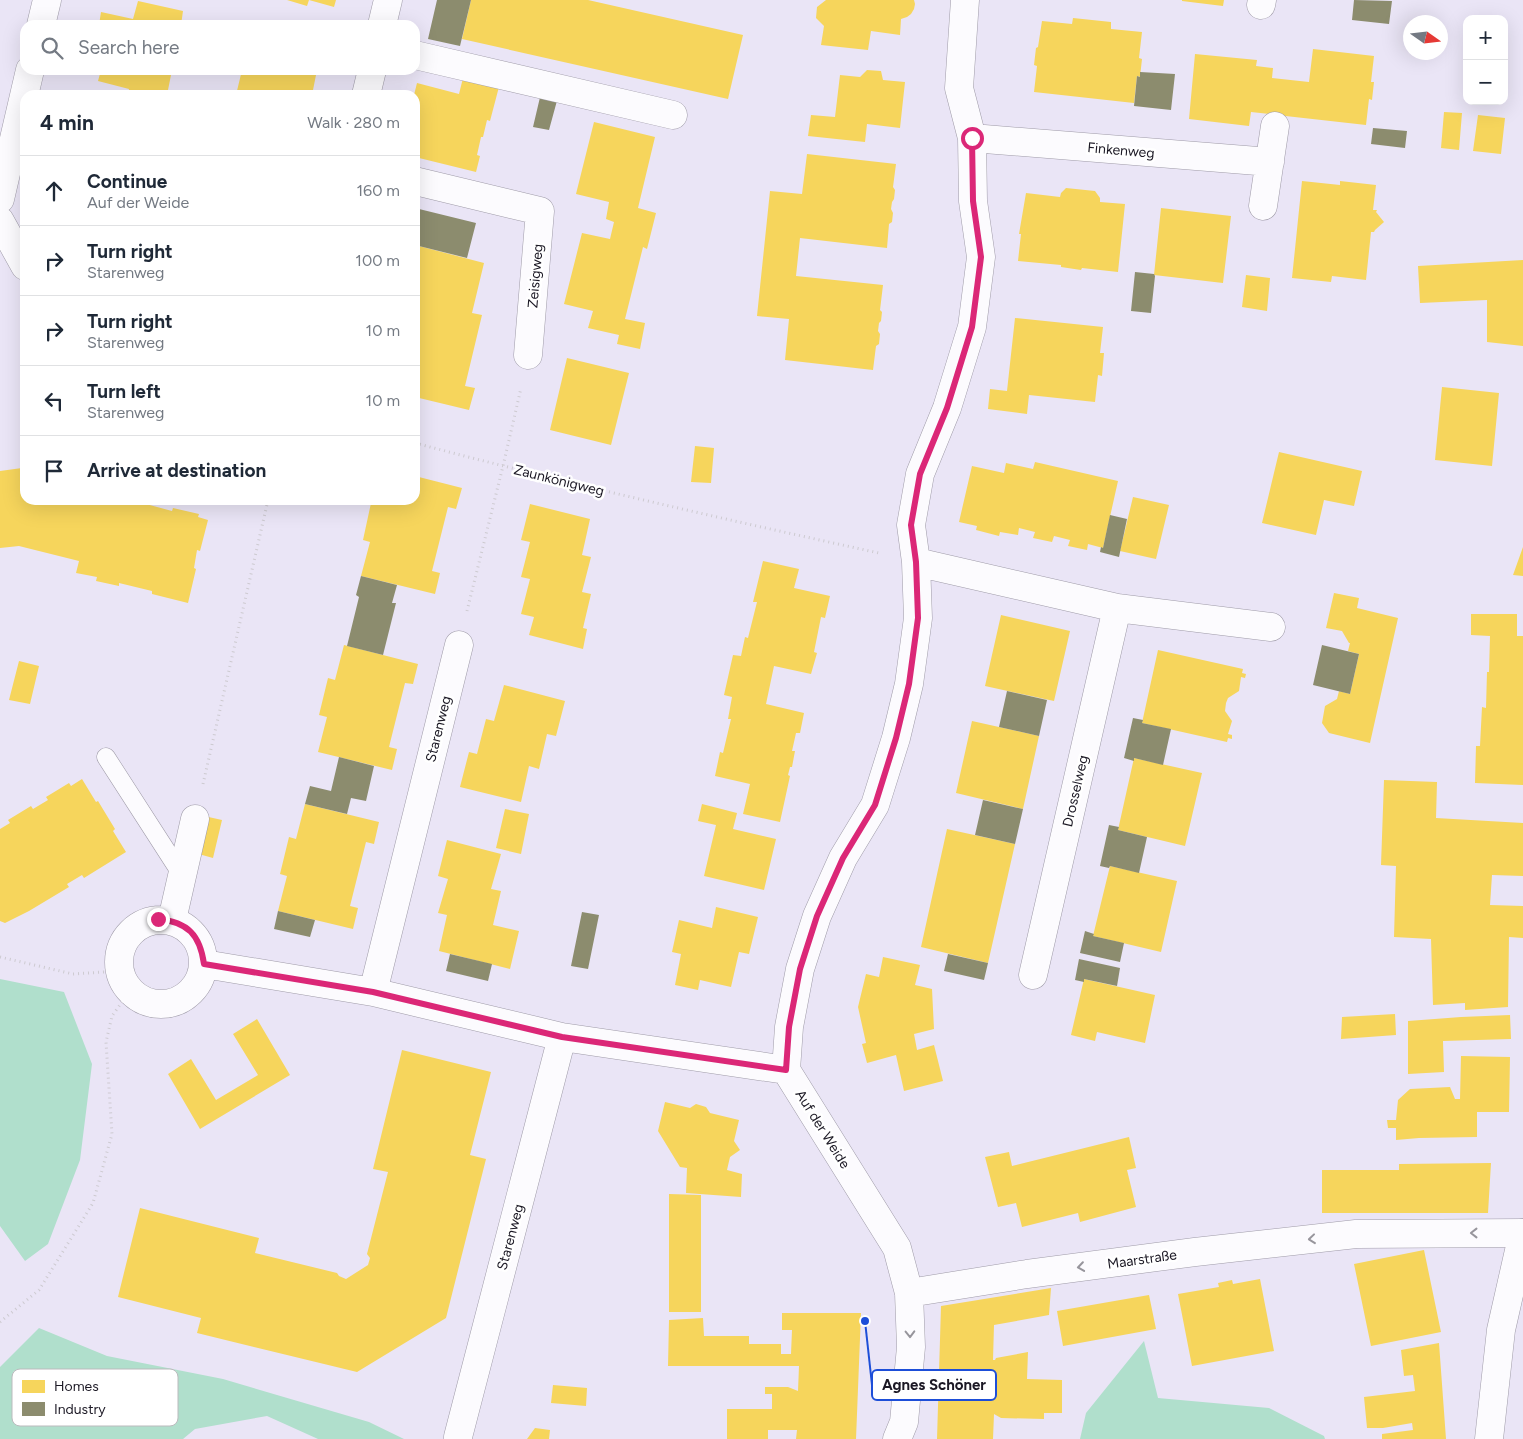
<!DOCTYPE html>
<html lang="en">
<head>
<meta charset="utf-8">
<style>
	:root { --surface:#fff; --page:#f2f2f3; --text:#1f2937; --muted:#747a83; --line:#e0e1e3 }
	body { margin:0; font-family:Figtree,sans-serif; background:var(--page); color:var(--text) }
	.controls { position:absolute; right:15px; top:15px; display:grid; overflow:hidden; border-radius:10px; box-shadow:0 5px 20px #0002 }
	.controls button { width:45px; height:45px; display:grid; place-items:center; padding:0; border:0; border-bottom:1px solid var(--line); background:var(--surface); color:var(--text); font:25px sans-serif }
	.compass { position:absolute; left:1403px; top:15px; width:45px; height:45px; border-radius:50%; background:var(--surface); box-shadow:0 5px 20px #0002; rotate:104deg }
	.stop { position:absolute; width:15px; height:15px; margin:-11px; border:4px solid #db2777; border-radius:50%; background:#fff }
	.stop.end { background:#db2777; border-color:#fff; box-shadow:0 1px 5px #0008 }
	.list { margin:0; padding:0; list-style:none }
	h2 { display:flex; justify-content:space-between; align-items:center; height:65px; margin:0; padding:0 20px; font-size:21px }
	h2 small { font-size:16px; font-weight:400; color:var(--muted) }
	.list li { display:grid; grid-template-columns:32px 1fr auto; gap:15px; align-items:center; box-sizing:border-box; height:70px; padding:0 20px; border-top:1px solid var(--line) }
	.list b { display:block; font-size:19px; white-space:nowrap }
	.list p { margin:0; font-size:16px; white-space:nowrap; color:var(--muted) }
	.list em { font-size:16px; font-style:normal; color:var(--muted) }
	.icon { flex:none; width:28px; height:28px; fill:none; stroke:currentColor; stroke-width:2; stroke-linecap:round; stroke-linejoin:round }
	.map { position:relative; flex:none; width:1523px; height:1439px; overflow:hidden }
	.search { position:absolute; background:var(--surface); box-shadow:0 5px 20px #0002; left:20px; top:20px; width:400px; height:55px; display:flex; align-items:center; gap:12px; box-sizing:border-box; padding:0 18px; border-radius:15px; color:var(--muted); font-size:19px }
	.panel { position:absolute; background:var(--surface); box-shadow:0 5px 20px #0002; left:20px; top:90px; width:400px; height:415px; border-radius:15px }
	.map>svg:first-child { display:block }
	.green { fill:#b0dfcc }
	.homes { fill:#f6d55c }
	.industry { fill:#8c8c6e }
	.lines { fill:none; stroke-linecap:round; stroke-linejoin:round }
	.lane-casing { stroke:#9f9ba8; stroke-width:19 }
	.street-casing { stroke:#9f9ba8; stroke-width:29 }
	.secondary-casing { stroke:#9f9ba8; stroke-width:29 }
	.path { stroke:#cdcad0; stroke-width:3; stroke-dasharray:1 4; stroke-linecap:butt }
	.lane { stroke:#fcfbfe; stroke-width:18 }
	.street { stroke:#fcfbfe; stroke-width:28 }
	.secondary { stroke:#fcfbfe; stroke-width:28 }
	.oneway { stroke:#97959c }
	.route { stroke:#db2777; stroke-width:6 }
	.labels { text-anchor:middle; stroke-width:5; stroke-linejoin:round; paint-order:stroke }
	.street-label { font-size:14px; fill:#1b1824; stroke:#fff }
	.key { fill:#fff; stroke:#bbbabd; stroke-width:1 }
	.key-label { font-size:14px; fill:#1b1824 }
	.leader { fill:none; stroke:#1d4ed8; stroke-width:2 }
	.callout-dot { fill:#1d4ed8; stroke:#fff; stroke-width:2 }
	.callout { fill:#fff; stroke:#1d4ed8; stroke-width:2 }
	.callout-label { font-size:15px; text-anchor:middle; font-weight:bold; fill:#1b1824 }
</style>
</head>
<body>
<div class="map">
<svg width="1523" height="1439" viewBox="0 0 1523 1439">
	<rect width="100%" height="100%" fill="#eae5f6"/>
	<!-- green -->
	<path class="green" d="M0,979l64,13 28,72 -12,96 -32,84 -23,17 -25,-35z
		M39,1328l68,28 116,23 146,43 35,17h-86l-51,-23 -72,13 -12,10h-183v-72z
		M1144,1341l14,57 111,10 55,28 1,3h-245l6,-26z"/>
	<!-- homes -->
	<path class="homes" d="M287,0h22l-2,6z
		M309,0h27l-2,7z
		M471,0h117l155,35 -15,64 -266,-60z
		M826,0h88l1,4 -1,5 -3,5 -4,3 -6,2 -1,16 -29,-4 -3,19 -47,-5 3,-19 -8,-8 1,-11z
		M1182,0h42l-1,6 -41,-5z
		M138,1l45,10 -2,14h-82l2,-13 32,7z
		M1073,18l38,4v7l31,3 -3,26 3,1 -2,18 -3,-1 -3,27 -100,-11 3,-26 -3,-1 2,-17 2,-1 4,-26 30,3z
		M1313,49l61,7 -3,26h3l-2,18 -3,-1 -3,26 -115,-13 -2,14 -60,-7 6,-65 62,6 -1,6 17,2 -1,10 37,4z
		M101,70h71l-5,25h-39l1,-6 -31,-8z
		M242,70h75l-5,25h-76z
		M867,70l14,1 2,9 22,2 -5,46 -33,-4 -2,18 -57,-6 3,-21 24,2 5,-42 20,2z
		M464,74l36,9 -10,38 -3,-1 -4,17h-2l-4,18 3,1 -4,16 -61,-15v-53l-1,-9 3,-12 42,11z
		M1444,112l18,1 -3,37 -18,-2z
		M1478,115l27,3 -4,36 -28,-3z
		M594,122l61,15 -17,71 18,5 -9,36 -4,-2 -18,72 20,4 -5,26 -23,-5 2,-9 -31,-7 5,-17 -29,-7 18,-71 28,6 4,-17 -8,-3 3,-17 -33,-8z
		M807,154l89,10 -3,23 2,3 -1,9 -2,3 -1,7 2,4 -1,9 -3,2 -2,24 -87,-10 -4,38 87,9 -3,25 2,2 -1,9 -2,2 -1,8 2,3 -1,10 -3,2 -3,24 -88,-10 4,-41 -32,-3 13,-125 32,3z
		M1302,181l38,4v-4l36,4 -3,25h4l-1,2 8,10 -9,8 -1,2h-3l-5,48 -34,-4 -1,6 -39,-4z
		M1066,188l29,3 5,7v4l25,2 -7,68 -36,-4 -1,2 -20,-3v-2l-43,-4 3,-27h-2l7,-41 34,4 1,-4z
		M1161,208l70,8 -8,67 -69,-8z
		M415,245l69,18 -12,50 10,2 -17,71 10,2 -6,22 -54,-13z
		M1523,260v86l-36,-4v-42l-67,3 -2,-37z
		M1246,275l24,3 -3,33 -25,-4z
		M1015,318l88,9 -3,26h4l-2,23 -4,-1 -3,27 -66,-7 -2,19 -39,-5 2,-20 17,2z
		M567,358l62,15 -18,72 -61,-15z
		M1442,387l57,6 -7,73 -57,-6z
		M695,446l19,2 -3,35 -20,-1z
		M1279,452l83,19 -8,35 -30,-6 -8,35 -54,-12z
		M24,459l1,41h116l6,1 -1,3 26,7 1,-3 26,6 -1,3 10,3 -8,31 -3,-1 -3,18 2,1 -8,34 -36,-9v-3l-33,-8v3l-23,-5 1,-4 -21,-4 3,-12 -60,-15 -19,2v-77l22,-3z
		M1035,462l83,19 -15,67 -15,-4 -1,6 -19,-4 2,-6 -16,-4 -2,6 -19,-4 2,-6 -16,-4 -1,7 -18,-3 -1,4 -23,-6 1,-4 -18,-4 13,-56 32,7 2,-10 27,6z
		M415,476l47,12 -6,21 -8,-2 -16,64 8,2 -5,21 -74,-18 9,-34 -7,-2 8,-37 7,1 1,-4h36z
		M1133,497l36,8 -13,54 -36,-8z
		M530,504l60,15 -8,36 9,2 -9,35 9,2 -8,34 4,1 -4,20 -54,-14 5,-18 -13,-3 9,-35 -9,-2 9,-35 -9,-2z
		M1523,547v29l-10,-1z
		M763,561l36,8 -5,19 36,8 -5,22 -4,-1 -7,35 3,1 -6,21 -37,-8 -8,38 38,9 -4,20h-4l-4,18h3l-3,16h-2l-2,8 2,1 -10,46 -37,-8 7,-30 -35,-8 5,-24 3,1 8,-34h-3l4,-22 -8,-2 9,-40 8,1 4,-19 3,1 9,-36h-4z
		M1334,593l25,5 -2,10 41,10 -28,125 -41,-10 -7,-10 3,-17 12,-7 2,-8 11,3 9,-40 -11,-3 2,-8h-1l-7,-12 -16,-3z
		M1471,614h46v22h6v149l-48,-2 1,-37h4l2,-39 4,1 1,-36h2l1,-36 -19,-1z
		M1001,615l69,16 -16,70 -69,-15z
		M344,645l74,19 -5,20 -8,-1 -16,64 8,2 -5,21 -74,-18 9,-35 -8,-2 9,-37 7,2z
		M1158,650l85,19 -1,4 4,1 -1,4 -4,-1 -2,14 -11,7 -2,5 -1,8 7,10 -4,13 4,1v4l-4,-1 -1,4 -85,-19z
		M19,661l20,5 -9,38 -21,-4z
		M504,685l61,16 -9,35 -9,-2 -8,35 -10,-3 -8,36 -61,-15 9,-35 8,2 9,-35 8,2z
		M972,721l67,15 -16,73 -67,-16z
		M1134,758l68,15 -17,73 -67,-16z
		M82,779l14,23 2,-1 17,28 -2,2 13,21 -42,26 -2,-3 -15,9 2,3 -40,24 -24,12 -5,-2v-92l10,-6 -2,-3 23,-14 2,3 15,-9 -2,-3 23,-14 2,3z
		M1384,780l53,2 -1,36 87,5v53l-31,-1 -2,30 33,1v32l-14,-1 -1,70 -43,3v-7l-32,2 -2,-66 -37,-2 2,-71 -15,-1z
		M305,804l74,18 -5,22 -8,-2 -16,64 8,2 -5,21 -75,-18 9,-35 -7,-2 9,-37 7,2z
		M702,804l35,9 -4,16 43,10 -12,51 -60,-14 12,-51 -18,-4z
		M505,809l24,5 -8,40 -25,-6z
		M204,816l18,4 -9,38 -18,-5z
		M947,829l68,15 -27,119 -67,-16z
		M447,840l54,14 -10,35 10,2 -8,34 26,6 -9,38 -71,-18 8,-36 -9,-2 10,-34 -10,-3z
		M1110,866l67,15 -16,71 -68,-16z
		M716,907l42,10 -9,37 -10,-2 -8,35 -31,-7 -2,10 -23,-5 6,-31 -9,-2 7,-32 33,8z
		M883,957l37,8 -5,20 17,4 2,40 -20,5 3,16 17,-5 9,36 -39,10 -8,-36 -29,8 -5,-19 4,-1 -8,-36 8,-33 13,3z
		M1084,979l71,16 -10,48 -48,-11 -2,9 -24,-6z
		M1395,1014l1,21 -55,4 1,-22z
		M1510,1015l1,24 -68,2 1,31 -36,2v-53l53,-4z
		M257,1019l33,56 -90,54 -32,-55 23,-15 25,41 42,-25 -25,-41z
		M402,1050l89,22 -21,83 16,4 -40,159 -89,54 -160,-39 4,-15 -83,-21 22,-89 119,30 -4,15 82,20 2,3 7,3 22,-14 2,-7 -3,-4 21,-82 -15,-3z
		M1461,1056l49,1 -1,55h-32v25l-58,1 -23,2v-12h-8l-1,-8h9l2,-20 12,-11 40,-2 5,12h5z
		M665,1102l25,6 6,-4 10,3 4,6 29,7 -5,21 6,9 -10,7 -3,13 15,4 -1,23 -55,-4 1,-25 -7,-1 -22,-36z
		M1129,1137l7,31 -9,2 9,37 -56,15 -2,-9 -56,14 -6,-24 -18,4 -13,-50 24,-5 3,14z
		M1491,1163l-3,50h-166v-43h77v-6z
		M669,1194l32,1v117h-32z
		M1424,1250l17,82 -70,14 -17,-82z
		M1260,1279l14,72 -82,15 -14,-72 41,-7 -1,-4 14,-3 1,4z
		M1051,1288l-2,27 -55,10 -1,35h2l1,-2 32,-6 -1,27 35,1v33h-18v6l-43,-1 -7,-4 -1,25h-56l4,-133z
		M1149,1295l7,34 -93,17 -6,-35z
		M782,1313h79l-5,126h-60l1,-9h-29v9h-41v-30h45v-15h-7v-7h23l10,4 1,-25h-131l1,-46 34,-2 1,18h45v8h32v10h10l1,-24h-10z
		M1439,1343l7,96h-64v-5l31,-4 -1,-7 -29,5h-16l-3,-31 51,-6 -2,-16 -9,1 -3,-26z
		M553,1385l34,3 -1,18 -35,-3z
		M535,1428l15,2 -1,9h-22z"/>
	<!-- industry -->
	<path class="industry" d="M437,0h34l-11,46 -32,-7z
		M1354,0l38,1 -3,23 -37,-4z
		M1140,72l35,2 -4,36 -37,-4 3,-30 3,1z
		M541,93l17,4 -9,33 -16,-3z
		M1373,128l34,3 -2,17 -34,-4z
		M415,208l61,15 -9,35 -52,-13z
		M1135,272l19,2 1,2 -4,37 -20,-2z
		M1110,515l17,4 -8,38 -19,-5 1,-5 2,1z
		M361,576l36,9 -5,18h4l-13,52 -36,-9 12,-49 -3,-2z
		M1322,645l37,9 -9,40 -37,-9z
		M1007,691l40,9 -8,36 -40,-9z
		M1133,718l10,2 -1,3 29,6 -8,36 -29,-7v3l-10,-3z
		M339,757l35,9 -8,35 -15,-3 -4,16 -42,-10 5,-18 21,5z
		M983,800l40,9 -8,35 -40,-9z
		M1109,825l10,2 -1,3 29,7 -8,36 -29,-7 -1,2 -9,-2z
		M278,911l37,9 -5,17 -36,-8z
		M582,912l17,3 -11,54 -17,-3z
		M1085,931l9,3 -1,2 31,7 -4,19 -40,-9z
		M450,954l42,10 -4,17 -42,-10z
		M948,954l40,9 -4,17 -40,-9z
		M1079,959l41,9 -3,18 -33,-7v3l-9,-2z"/>
	<g class="lines">
		<!-- lane casing -->
		<g class="lane-casing">
			<path id="lane" d="M106,757l76,118"/>
		</g>
		<!-- street casing -->
		<g class="street-casing">
			<path id="street" d="M1261,5l1,-5
				M41,25l6,-25
				M382,25l6,-25
				M415,55l258,60
				M366,95l6,-25
				M972,138l298,24
				M415,181l125,30 -12,144
				M0,199l30,-129
				M1263,206l12,-80
				M0,221l25,45
				M916,562l201,46 154,19
				M119 962a42 42 0 1 1 84 0a42 42 0 1 1-84 0Z
				M172,920l23,-101
				M204,964l169,28 189,45 224,33
				M1033,975l84,-367
				M373,992l86,-347
				M909,1293l-12,-45 -111,-178 3,-43 11,-58 17,-53 26,-58 32,-53 21,-67 13,-54 9,-66 -2,-56 -5,-37 9,-51 27,-66 25,-81 9,-70 -8,-56 -1,-63 -13,-50 6,-88
				M458,1437l104,-400
				M897,1439l7,-17 7,-75 -2,-54 118,-19 168,-22 161,-18 167,-1"/>
		</g>
		<!-- secondary casing -->
		<g class="secondary-casing">
			<path id="secondary" d="M1489,1439l12,-109 22,-97"/>
		</g>
		<!-- path -->
		<path class="path" d="M415,443c154,41 308,76 464,110
			M467,611l36,-145 18,-78
			M203,784l65,-284
			M0,957l73,17 46,-3
			M0,1322l39,-32 54,-87 19,-69 -6,-92 6,-26 18,-25"/>
		<!-- lane -->
		<use href="#lane" class="lane"/>
		<!-- street -->
		<use href="#street" class="street"/>
		<!-- secondary -->
		<use href="#secondary" class="secondary"/>
	</g>
	<!-- one-way arrows -->
	<defs><path id="oneway-chevron" d="M-2-3.5L2.5 0L-2 3.5" fill="none" stroke-width="1.6" stroke-linecap="round" stroke-linejoin="round" transform="scale(1.25)"/></defs>
	<g class="oneway">
		<use href="#oneway-chevron" transform="translate(1474 1233) rotate(180)"/>
		<use href="#oneway-chevron" transform="translate(1312 1239) rotate(174)"/>
		<use href="#oneway-chevron" transform="translate(1081 1267) rotate(172)"/>
		<use href="#oneway-chevron" transform="translate(910 1334) rotate(89)"/>
	</g>
	<g class="lines">
		<!-- route -->
		<path class="route" d="M158,919c30,3 42,16 46,45l169,28 189,45 224,33 3,-43 11,-58 17,-53 26,-58 32,-53 21,-67 13,-54 9,-66 -2,-56 -5,-37 9,-51 27,-66 25,-81 9,-70 -8,-56 -1,-63"/>
	</g>
	<g class="labels">
		<!-- street labels -->
		<g class="street-label">
			<text transform="translate(1121 150) rotate(5)" y="5">Finkenweg</text>
			<text transform="translate(535 276) rotate(-85)" y="5">Zeisigweg</text>
			<text transform="translate(559 480) rotate(14)" y="5">Zaunkönigweg</text>
			<text transform="translate(438 729) rotate(-76)" y="5">Starenweg</text>
			<text transform="translate(1075 791) rotate(-77)" y="5">Drosselweg</text>
			<text transform="translate(823 1129) rotate(58)" y="5">Auf der Weide</text>
			<text transform="translate(510 1237) rotate(-75)" y="5">Starenweg</text>
			<text transform="translate(1142 1259) rotate(-8)" y="5">Maarstraße</text>
		</g>
	</g>
	<!-- legend -->
	<rect x="12" y="1369" width="166" height="57" rx="8" class="key"/>
	<rect x="22" y="1380" width="23" height="13" fill="#f6d55c"/>
	<rect x="22" y="1402" width="23" height="14" fill="#8c8c6e"/>
	<g class="key-label">
		<text x="54" y="1391">Homes</text>
		<text x="54" y="1414">Industry</text>
	</g>
	<!-- callouts -->
	<path class="leader" d="M865 1321L872 1385"/>
	<circle class="callout-dot" cx="865" cy="1321" r="5"/>
	<rect class="callout" x="872" y="1370" width="124" height="30" rx="5"/>
	<g class="callout-label">
		<text x="934" y="1390">Agnes Schöner</text>
	</g>
</svg>
<div class="controls">
<button>+</button>
<button>−</button>
</div>
<svg class="compass" viewBox="-18 -18 36 36"><path d="M0-13l5 13h-10z" fill="#e53935"/><path d="M0 13l5-13h-10z" fill="#747a83"/></svg>
<div class="stop" style="left:972px;top:138px"></div>
<div class="stop end" style="left:158px;top:919px"></div>
<div class="search"><svg class="icon" aria-label="search" viewBox="0 0 24 24"><circle cx="10" cy="10" r="6"/><path d="M15 15l6 6"/></svg>Search here</div>
<section class="panel">
<h2>4 min<small>Walk · 280 m</small></h2>
<ul class="list">
<li><svg class="icon" aria-label="ahead" viewBox="0 0 24 24"><path d="M12 20V5M6 11l6-6 6 6"/></svg><div><b>Continue</b><p>Auf der Weide</p></div><em>160 m</em></li>
<li><svg class="icon" aria-label="right" viewBox="0 0 24 24"><path d="M7 20v-9h11M14 6l5 5-5 5"/></svg><div><b>Turn right</b><p>Starenweg</p></div><em>100 m</em></li>
<li><svg class="icon" aria-label="right" viewBox="0 0 24 24"><path d="M7 20v-9h11M14 6l5 5-5 5"/></svg><div><b>Turn right</b><p>Starenweg</p></div><em>10 m</em></li>
<li><svg class="icon" aria-label="left" viewBox="0 0 24 24"><path d="M17 20v-9H6M10 6l-5 5 5 5"/></svg><div><b>Turn left</b><p>Starenweg</p></div><em>10 m</em></li>
<li><svg class="icon" aria-label="arrive" viewBox="0 0 24 24"><path d="M6 21V4h12l-3 4 3 4H6"/></svg><div><b>Arrive at destination</b></div></li>
</ul>
</section>
</div>
</body>
</html>
